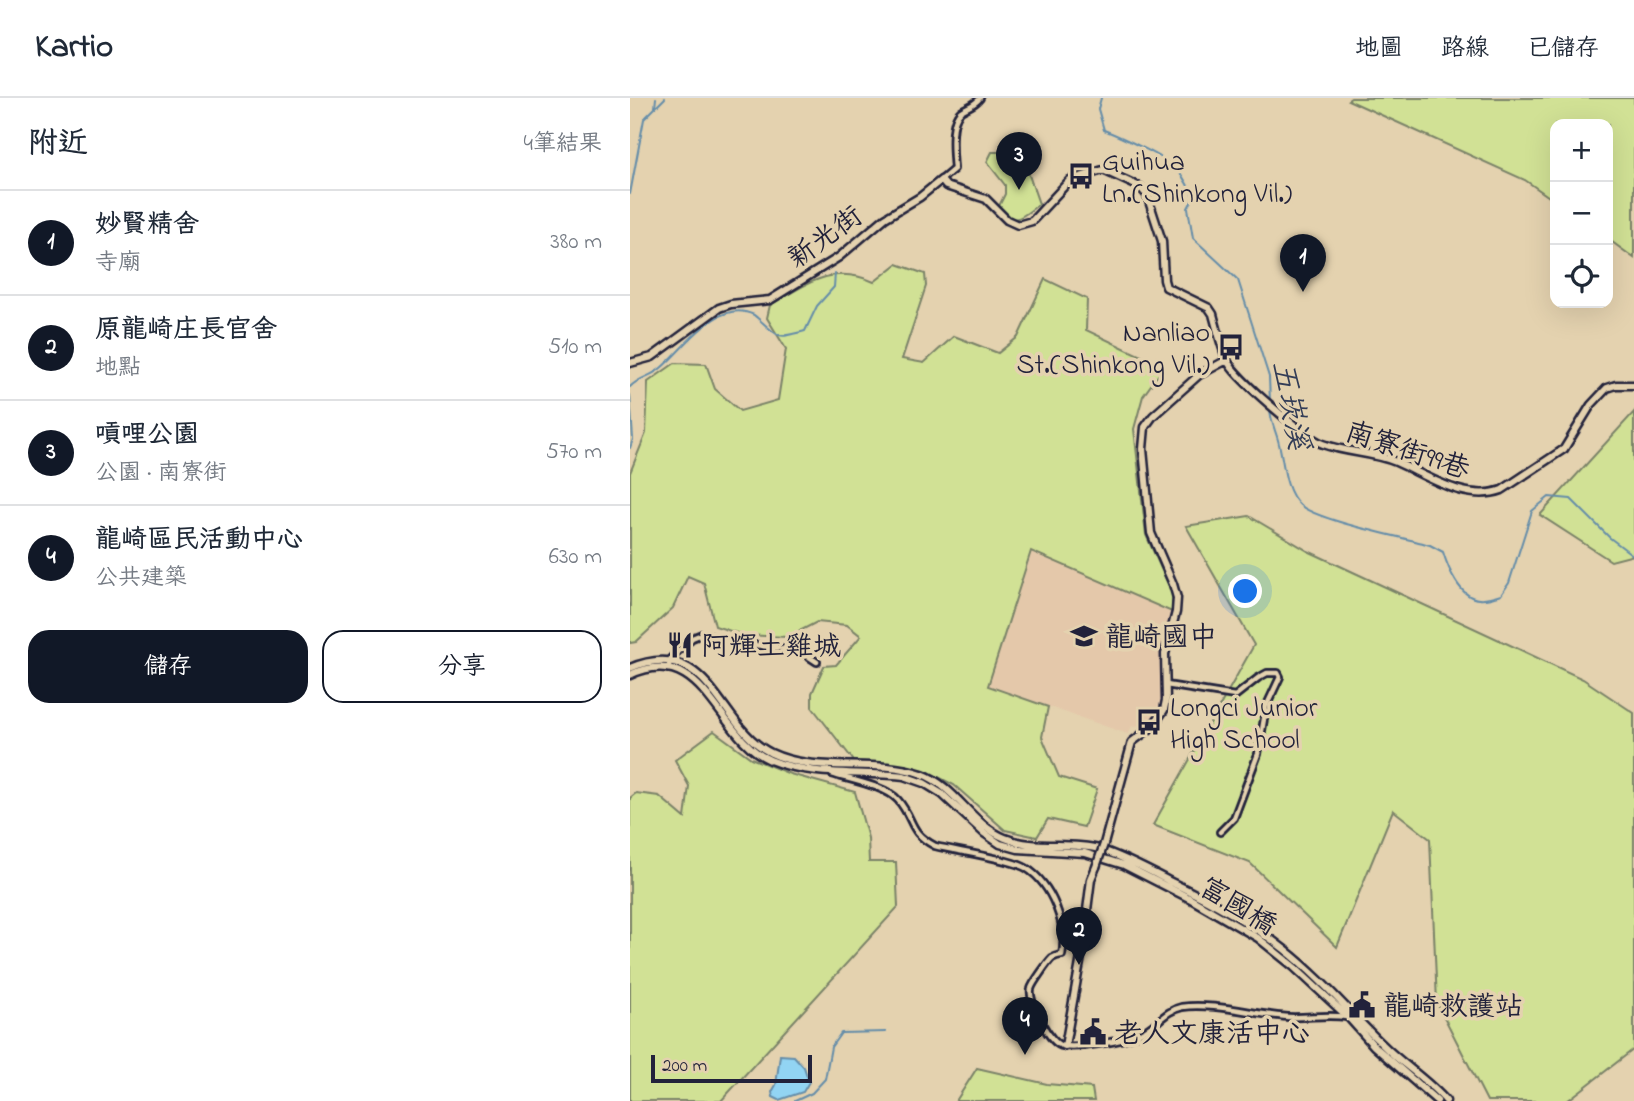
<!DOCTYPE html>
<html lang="zh-TW">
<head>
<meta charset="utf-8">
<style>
	:root { --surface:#fff; --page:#f2f2f3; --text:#1f2937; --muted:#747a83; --line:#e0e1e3; --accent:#111827 }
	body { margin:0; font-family:"Indie Flower","LXGW WenKai TC",sans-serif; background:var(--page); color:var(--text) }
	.controls { position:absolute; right:21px; top:21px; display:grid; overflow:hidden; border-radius:14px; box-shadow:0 7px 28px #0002 }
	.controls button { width:63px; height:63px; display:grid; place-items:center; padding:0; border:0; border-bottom:2px solid var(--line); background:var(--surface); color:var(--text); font:35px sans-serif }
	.scale { position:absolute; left:21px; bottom:18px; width:161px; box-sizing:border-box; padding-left:7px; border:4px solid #22223b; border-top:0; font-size:19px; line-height:24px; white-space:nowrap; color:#22223b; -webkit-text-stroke:5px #e4d2af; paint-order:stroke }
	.you { position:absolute; left:616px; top:494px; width:24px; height:24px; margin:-18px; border:5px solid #fff; border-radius:50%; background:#1a73e8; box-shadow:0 0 0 10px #1a73e833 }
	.badge { display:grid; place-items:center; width:46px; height:46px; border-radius:50%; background:var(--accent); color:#fff; font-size:23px; font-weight:700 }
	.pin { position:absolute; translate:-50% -58px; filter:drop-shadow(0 2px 4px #0008) }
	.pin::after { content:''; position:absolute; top:37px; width:24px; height:21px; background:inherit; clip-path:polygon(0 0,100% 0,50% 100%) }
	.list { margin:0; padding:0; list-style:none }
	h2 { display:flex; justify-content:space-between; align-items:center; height:91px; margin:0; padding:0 28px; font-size:30px }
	h2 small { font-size:23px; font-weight:400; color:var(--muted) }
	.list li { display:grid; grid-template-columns:46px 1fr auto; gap:21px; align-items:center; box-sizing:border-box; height:105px; padding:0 28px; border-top:2px solid var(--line) }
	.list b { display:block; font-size:26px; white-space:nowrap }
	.list p { margin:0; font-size:23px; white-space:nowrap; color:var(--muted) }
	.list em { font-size:23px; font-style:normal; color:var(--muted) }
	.actions { display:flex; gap:14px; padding:21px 28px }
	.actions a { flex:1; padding:16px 0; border:2px solid var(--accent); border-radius:21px; text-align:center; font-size:24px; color:var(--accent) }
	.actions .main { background:var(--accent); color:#fff }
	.icon { flex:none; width:38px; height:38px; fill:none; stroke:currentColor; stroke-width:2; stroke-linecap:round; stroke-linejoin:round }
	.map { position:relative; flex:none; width:1004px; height:1003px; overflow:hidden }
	header { display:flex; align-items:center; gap:42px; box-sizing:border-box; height:98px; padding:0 35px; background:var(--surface); border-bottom:2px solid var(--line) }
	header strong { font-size:33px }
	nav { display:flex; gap:38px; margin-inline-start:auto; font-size:24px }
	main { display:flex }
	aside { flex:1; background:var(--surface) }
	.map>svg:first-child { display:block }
	.built { fill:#e4c8aa }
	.green { fill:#d1e195; stroke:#7a8268; stroke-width:2 }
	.water { fill:#92d4f3; stroke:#658da9; stroke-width:2 }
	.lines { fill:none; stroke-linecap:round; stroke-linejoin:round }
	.stream { stroke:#658da9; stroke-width:2 }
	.street-casing { stroke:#22223b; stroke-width:10 }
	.secondary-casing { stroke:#22223b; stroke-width:11 }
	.street { stroke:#e4d2af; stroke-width:4.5 }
	.secondary { stroke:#e4d2af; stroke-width:6 }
	.secondary-bridge-casing { stroke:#22223b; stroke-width:11; stroke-linecap:butt }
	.secondary-bridge { stroke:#e4d2af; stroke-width:6 }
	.labels { text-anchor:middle; stroke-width:7; stroke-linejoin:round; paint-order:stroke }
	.poi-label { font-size:28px; fill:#22223b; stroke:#e4d2af; text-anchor:start }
	.street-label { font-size:28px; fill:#22223b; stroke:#e4d2af }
	.water-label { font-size:30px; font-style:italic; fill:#333d57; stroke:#e4d2af }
</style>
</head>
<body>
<header>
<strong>Kartio</strong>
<nav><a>地圖</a><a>路線</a><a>已儲存</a></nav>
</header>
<main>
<aside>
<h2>附近<small>4筆結果</small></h2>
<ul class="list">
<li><span class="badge">1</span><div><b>妙賢精舍</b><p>寺廟</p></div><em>380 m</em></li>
<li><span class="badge">2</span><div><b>原龍崎庄長官舍</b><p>地點</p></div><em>510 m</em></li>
<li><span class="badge">3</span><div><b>嗊哩公園</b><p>公園 · 南寮街</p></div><em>570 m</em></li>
<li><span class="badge">4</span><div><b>龍崎區民活動中心</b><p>公共建築</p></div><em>630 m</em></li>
</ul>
<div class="actions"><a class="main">儲存</a><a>分享</a></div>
</aside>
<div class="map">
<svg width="1004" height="1003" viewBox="0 0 1004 1003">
	<rect width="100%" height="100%" fill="#e4d2af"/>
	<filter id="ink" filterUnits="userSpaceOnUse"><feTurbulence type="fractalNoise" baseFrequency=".0143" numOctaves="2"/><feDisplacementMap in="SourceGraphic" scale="14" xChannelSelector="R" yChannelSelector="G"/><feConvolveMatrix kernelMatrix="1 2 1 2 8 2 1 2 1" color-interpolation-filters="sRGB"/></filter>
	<g filter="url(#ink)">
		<!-- built -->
		<path class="built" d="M401,453l141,61 -10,32 -1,56 -6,15 -11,10 -12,1 -4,8 -140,-48z"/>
		<!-- green -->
		<path class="green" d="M721,0h283v160l-26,-19v-115h-53v77l-30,-21 -177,-80z
			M362,54h29l18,52c-16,12 -25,24 -41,4l7,-14v-9l-18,-23z
			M267,166l28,10 1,12 -24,73 22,4 30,-27 44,17 20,-16 27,-58 42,20 -1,31 78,37 -21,29 -9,33 12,106 26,58v19l-141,-61 -43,135 60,21 -6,30 17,40 38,12 -13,38 -36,-8 -11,18 -32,-7 -51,-45 -27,-14 -30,-7 -43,-3 -42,-54v-14l12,-27 12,-1 25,-29 -14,-11 -30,-3 -29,15 -45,-2 -28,-9 -11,-43 -16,-7 -15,32 -37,34 -6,1v-170l16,-40 2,-51 27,-19 31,1 9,25 25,22 38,-11 8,-51 -19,-31 3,-13c36,-20 61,-42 104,-23z
			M1004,314v143l-23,6 -71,-46z
			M619,418l59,35 275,128 51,34v336l-67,52h-80l-50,-98 -7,-164 -37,-29 -56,137 -87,-84 -97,-38 101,-180 -68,-119z
			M84,633l37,27 39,16 65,18 13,46 1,24h27l2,45 -177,194h-91v-303l6,-5 23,3 26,22 4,-32 -14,-26z
			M347,970l70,16 45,4 2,13h-138z"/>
		<!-- water -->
		<path class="water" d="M150,957l14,1 10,11 5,15 -6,10 -24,8 -6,-3 -1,-5 4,-7z"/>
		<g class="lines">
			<!-- stream -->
			<path class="stream" d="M471,0l-3,11 6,21c15,6 64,28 73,39 7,8 12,19 17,28l-6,11 5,30 45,42 31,97 1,25
				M25,9l1,-9
				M0,96l14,-75 21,-21
				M0,289c9,-10 21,-10 31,-19 24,-20 56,-71 93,-53 1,1 7,6 8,7 19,18 18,15 43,9l12,-25 17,-19 1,-14
				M0,297l3,44 -3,9
				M640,309c0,14 6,24 9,37 5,19 5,46 21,61 18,16 103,32 130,40l13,7c5,16 17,46 36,47 7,1 16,-2 22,-4l8,-12 23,-72 17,-14 22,2 39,39 24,18
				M165,1003l17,-8 13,-14 6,-32 10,-14 45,-1"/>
			<!-- street casing -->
			<g class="street-casing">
				<path id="street" d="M311,82l13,-11c-1,-14 -5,-48 7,-58 7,-5 13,-5 19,-13
					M38,571l3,-11 21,-20 10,-4 30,8 68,9 17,11
					M536,587l69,11 23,-18 9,-5h11l2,4 -14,30 -8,47 -24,64 -14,14
					M202,676c18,6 54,12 66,26 17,20 10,32 37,46 20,5 76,13 91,22 26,16 42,58 36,87 -2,0 -8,2 -10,3 -4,4 -20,26 -21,31 -3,13 19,56 32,57 20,2 66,-5 83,-16 12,-7 21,-20 36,-23 29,-5 75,8 106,10 20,1 39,-3 58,0"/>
			</g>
			<!-- secondary casing -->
			<g class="secondary-casing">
				<path id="secondary" d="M0,265l22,-6 67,-49 12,-4 39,-4 69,-43 46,-39 35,-21 21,-17 5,6 40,13 21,21 11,5 14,-4 38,-41 33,-10 37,17 7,8 15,46 2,39 2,7 43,21 4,6c4,15 8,31 14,46 6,16 79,78 96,84 24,9 50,8 73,18 32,14 70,41 106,28l62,-41 27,-44 16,-17 9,-3h18
					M0,570c81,-34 88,60 141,85 46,22 103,4 151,21 34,13 50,51 83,64 29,12 64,3 94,11 25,8 49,21 72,33 40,19 79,40 113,67 37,29 66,64 99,96 20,20 45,35 63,56
					M0,577c75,-35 86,62 140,85 38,16 93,12 134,16l20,7 18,11 42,39 16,11 18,5 67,4 39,12 65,33 69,40 36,29 55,51 25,28 63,55
					M474,746l28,-102 20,-15 12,-17 2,-10 -1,-46 11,-42 1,-14 -4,-14 -22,-51 -8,-84 2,-22 8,-11 46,-41 28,-15
					M435,948l16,-89 10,-78 5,-12"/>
			</g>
			<!-- street -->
			<use href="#street" class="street"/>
			<!-- secondary -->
			<use href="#secondary" class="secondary"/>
			<!-- secondary-bridge casing -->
			<g class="secondary-bridge-casing">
				<path id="secondary-bridge" d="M466,769l8,-23"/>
			</g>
			<!-- secondary-bridge -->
			<use href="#secondary-bridge" class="secondary-bridge"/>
		</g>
	</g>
	<!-- icons -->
	<defs>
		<g id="bus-bare" transform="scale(2.1)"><path d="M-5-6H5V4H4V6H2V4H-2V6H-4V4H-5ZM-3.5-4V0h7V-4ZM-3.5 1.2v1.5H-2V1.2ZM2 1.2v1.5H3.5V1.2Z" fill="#22223b" stroke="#e4d2af" stroke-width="2.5" paint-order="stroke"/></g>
		<g id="school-bare" transform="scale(2.1)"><path d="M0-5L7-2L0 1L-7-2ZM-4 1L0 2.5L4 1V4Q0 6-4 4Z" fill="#22223b" stroke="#e4d2af" stroke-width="2.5" paint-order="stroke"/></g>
		<g id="restaurant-bare" transform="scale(2.1)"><path d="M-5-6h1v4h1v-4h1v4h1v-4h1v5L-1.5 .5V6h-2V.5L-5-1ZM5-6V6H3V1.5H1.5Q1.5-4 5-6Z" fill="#22223b" stroke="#e4d2af" stroke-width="2.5" paint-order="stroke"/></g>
		<g id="civic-bare" transform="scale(2.1)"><path d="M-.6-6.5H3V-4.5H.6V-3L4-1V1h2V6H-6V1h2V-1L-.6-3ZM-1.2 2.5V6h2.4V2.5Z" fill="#22223b" stroke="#e4d2af" stroke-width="2.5" paint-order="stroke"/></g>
	</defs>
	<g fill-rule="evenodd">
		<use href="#bus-bare" x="451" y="78"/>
		<use href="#bus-bare" x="601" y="249"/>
		<use href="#school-bare" x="454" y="538"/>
		<use href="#restaurant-bare" x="50" y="547"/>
		<use href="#bus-bare" x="519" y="624"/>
		<use href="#civic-bare" x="732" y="907"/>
		<use href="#civic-bare" x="463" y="934"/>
	</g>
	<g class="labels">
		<!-- poi labels -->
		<g class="poi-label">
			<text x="472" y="72">Guihua<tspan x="472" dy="32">Ln.(Shinkong Vil.)</tspan></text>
			<text x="580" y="243" text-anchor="end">Nanliao<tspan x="580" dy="32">St.(Shinkong Vil.)</tspan></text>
			<text x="475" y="548">龍崎國中</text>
			<text x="71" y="557">阿輝土雞城</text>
			<text x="540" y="618">Longci Junior<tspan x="540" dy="32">High School</tspan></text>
			<text x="753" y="917">龍崎救護站</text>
			<text x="484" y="944">老人文康活中心</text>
		</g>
		<!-- street labels -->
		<g class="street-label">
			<text transform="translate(194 138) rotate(-36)" y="10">新光街</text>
			<text transform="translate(778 351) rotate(18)" y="10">南寮街99巷</text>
			<text transform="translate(609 807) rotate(31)" y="10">富國橋</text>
		</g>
		<!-- water labels -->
		<g class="water-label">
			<text transform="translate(662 307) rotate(79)" y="10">五崁溪</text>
		</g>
	</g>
</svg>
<div class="controls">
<button>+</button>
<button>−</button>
<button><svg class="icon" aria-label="locate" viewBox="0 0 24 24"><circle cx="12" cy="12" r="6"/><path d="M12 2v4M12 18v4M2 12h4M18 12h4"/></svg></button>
</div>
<div class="scale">200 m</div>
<div class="you"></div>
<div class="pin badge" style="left:673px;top:194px">1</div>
<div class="pin badge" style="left:449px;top:867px">2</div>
<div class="pin badge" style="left:389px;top:92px">3</div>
<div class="pin badge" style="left:395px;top:957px">4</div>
</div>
</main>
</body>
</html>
